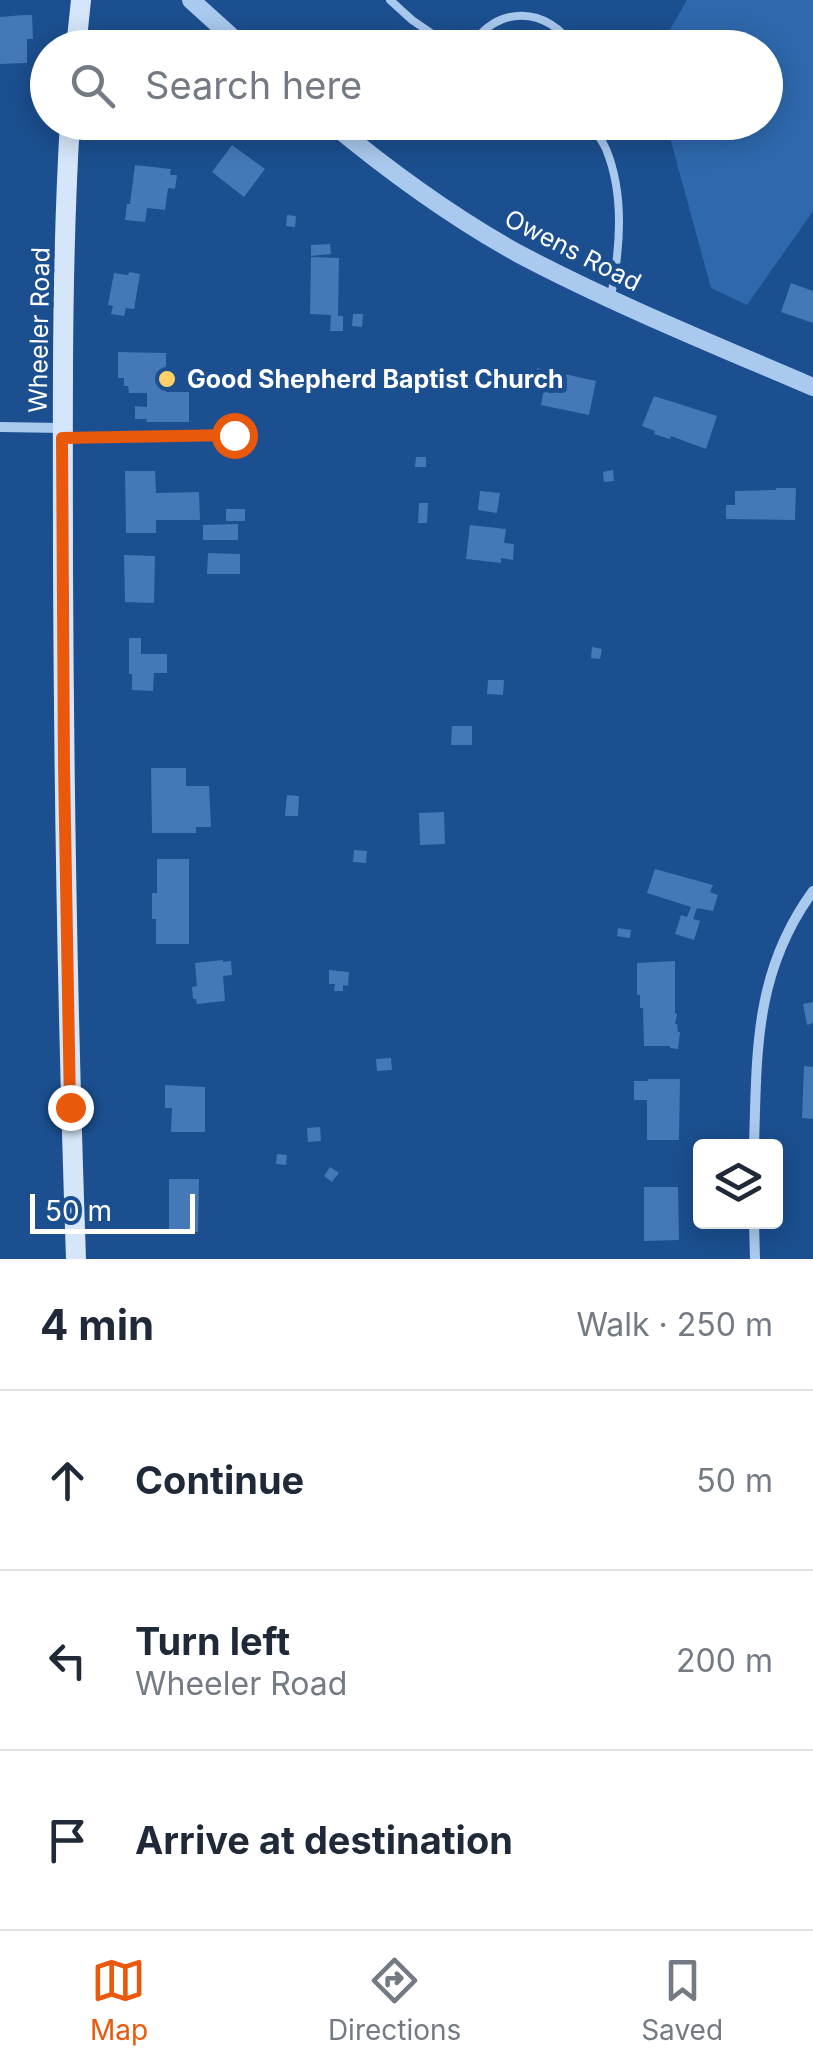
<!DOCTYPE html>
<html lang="en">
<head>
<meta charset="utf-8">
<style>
	:root { --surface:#fff; --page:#f6f6f7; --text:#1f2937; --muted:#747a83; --line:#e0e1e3; --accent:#ea580c }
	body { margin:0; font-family:Inter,sans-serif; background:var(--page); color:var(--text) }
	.controls { position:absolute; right:30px; bottom:30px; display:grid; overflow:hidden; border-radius:10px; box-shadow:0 5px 25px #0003 }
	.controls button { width:90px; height:90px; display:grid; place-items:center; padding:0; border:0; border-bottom:2px solid var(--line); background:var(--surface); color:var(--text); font:50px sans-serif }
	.scale { position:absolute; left:30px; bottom:25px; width:165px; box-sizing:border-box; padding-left:10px; border:5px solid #fff; border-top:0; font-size:28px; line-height:35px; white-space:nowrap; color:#fff; -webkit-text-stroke:8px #1b4f8f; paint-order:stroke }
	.stop { position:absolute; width:30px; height:30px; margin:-22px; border:8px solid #ea580c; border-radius:50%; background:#fff }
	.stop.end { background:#ea580c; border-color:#fff; box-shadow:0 2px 10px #0008 }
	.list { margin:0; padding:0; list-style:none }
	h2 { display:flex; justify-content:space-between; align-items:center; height:130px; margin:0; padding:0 40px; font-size:42px }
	h2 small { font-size:32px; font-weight:400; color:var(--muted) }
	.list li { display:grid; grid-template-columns:65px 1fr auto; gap:30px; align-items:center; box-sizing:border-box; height:180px; padding:0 40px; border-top:2px solid var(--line) }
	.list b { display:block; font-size:38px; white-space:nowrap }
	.list p { margin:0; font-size:32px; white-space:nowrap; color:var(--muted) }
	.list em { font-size:32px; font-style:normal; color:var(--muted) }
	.icon { flex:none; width:55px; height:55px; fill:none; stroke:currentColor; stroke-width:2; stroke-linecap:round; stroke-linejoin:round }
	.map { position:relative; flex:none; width:813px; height:1259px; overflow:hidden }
	.search { position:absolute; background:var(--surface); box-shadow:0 5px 25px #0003; left:30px; right:30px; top:30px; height:110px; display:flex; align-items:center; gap:25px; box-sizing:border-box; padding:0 35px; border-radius:55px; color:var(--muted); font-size:38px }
	.sheet { height:670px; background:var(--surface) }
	nav { display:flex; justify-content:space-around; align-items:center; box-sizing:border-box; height:140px; border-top:2px solid var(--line); background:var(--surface); font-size:28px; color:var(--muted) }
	nav a { display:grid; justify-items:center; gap:5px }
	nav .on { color:var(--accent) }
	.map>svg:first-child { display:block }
	.green { fill:#2e69ad }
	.building { fill:#4478b7 }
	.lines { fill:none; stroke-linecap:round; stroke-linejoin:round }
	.service { stroke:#a9c9ee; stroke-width:8 }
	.minor { stroke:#a9c9ee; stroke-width:10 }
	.tertiary { stroke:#a9c9ee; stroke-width:18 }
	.secondary { stroke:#d6e6fa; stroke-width:20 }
	.route { stroke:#ea580c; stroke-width:12 }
	.poi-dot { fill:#ffd166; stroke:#1b4f8f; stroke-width:4 }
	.labels { text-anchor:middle; stroke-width:10; stroke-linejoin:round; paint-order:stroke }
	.street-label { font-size:25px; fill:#fff; stroke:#1b4f8f }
	.poi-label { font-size:25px; font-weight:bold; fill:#fff; stroke:#1b4f8f; text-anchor:start }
</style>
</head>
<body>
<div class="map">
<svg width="813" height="1259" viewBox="0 0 813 1259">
	<rect width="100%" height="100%" fill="#1b4f8f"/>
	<!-- green -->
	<path class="green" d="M687,0h126v211l-66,94 -36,-17 -45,-165 100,-1v-74l-106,-1z"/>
	<!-- building -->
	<path class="building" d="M24,15h8l1,24h-6v24l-27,1v-47z
		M136,122h35l-1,9 -34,-4z
		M232,145l33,24 -21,28 -32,-25z
		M135,165l36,4 -1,6h7l-2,14 -7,-1 -3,22 -18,-2 -2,14 -20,-2 2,-16h3z
		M287,215l9,1 -1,11 -9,-1z
		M330,244l1,10 -20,2v-11z
		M311,257l28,1 -1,58h5v15h-13l1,-16 -21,-1z
		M129,272l11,2 -6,35 -8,-1 -2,8 -13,-2 2,-8 -5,-1 6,-32 14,2z
		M791,283l22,8v32l-32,-11z
		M353,314h10l-1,13 -10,-1z
		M118,352l48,1v39h23v30h-43l1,-3h-12v-13l12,1v-14h-18l-1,-7h-4v-8h-6z
		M537,368l59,13 -7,34 -48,-10 3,-16 -11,-2z
		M654,396l63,20 -11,33 -35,-13 -1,3 -16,-5 1,-3 -13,-5z
		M416,457h10v10h-11z
		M613,470l1,11 -10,1 -1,-10z
		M125,471h30l1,22 43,-1 1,28h-44v13h-30z
		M776,488h20l-1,32 -69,-1v-14h9v-14l41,-1z
		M480,491l20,2 -3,20 -19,-3z
		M419,503h9l-1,20h-9z
		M226,509h19v12h-19z
		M238,524v16h-35v-15z
		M470,525l36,4 -2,14 10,1 -1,16 -12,-2v5l-35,-4z
		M208,553l32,1v20h-33z
		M124,555l31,1 -1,47 -29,-1z
		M129,638h12v16h26v19h-13l-1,18 -21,-1v-16h-3z
		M592,647l10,2 -2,10 -9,-1z
		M488,680h16l-1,15 -16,-1z
		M452,726h20v19h-21z
		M151,768h35v18h23l2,41h-15v6h-44z
		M287,795l12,1 -1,20h-13z
		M444,812l1,32 -25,1 -1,-32z
		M354,850l13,1 -1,12 -13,-1z
		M157,859h32v85h-33v-25h-4v-26h5z
		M655,869l58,16 -3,7 8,3 -5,16 -16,-3 -4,11 7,2 -6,19 -19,-6 6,-19 6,2 4,-10 -44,-14z
		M618,928l13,2 -1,8 -13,-2z
		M223,960v2l8,-1 1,14 -9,1 2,25 -28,3 -1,-5h-3l-1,-12 5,-1 -2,-23z
		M675,961v52l2,1 -2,10h2l1,8h2l-2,17 -8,-1v-2h-26l-1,-38h-3v-13h-3v-32z
		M329,970l20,2 -1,14 -5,-1v6h-9l1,-7h-6z
		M813,1002v21l-6,2 -4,-21z
		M391,1058l1,12 -15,1 -1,-12z
		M804,1066l9,1v52l-11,-1z
		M648,1079h32l-1,61h-32v-40h-13v-19h14z
		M165,1085l40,2v45h-34l1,-24h-7z
		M320,1127l1,14 -13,1 -1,-14z
		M277,1154l10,1 -1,10 -10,-1z
		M330,1167l9,6 -7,9 -8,-6z
		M169,1179h30l-1,53h-29z
		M644,1187h34l1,53 -35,1z"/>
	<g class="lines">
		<!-- service -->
		<path class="service" d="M390,0l22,20 41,28
			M470,48c26,-44 78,-42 104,0
			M485,122c25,17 50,18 75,0
			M589,122c6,9 13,18 17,27 19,46 14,100 5,147
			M67,437l168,-2"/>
		<!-- minor -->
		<path class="minor" d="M0,427l63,1
			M754,1146c3,-95 0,-174 59,-255
			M754,1222l1,37"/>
		<!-- tertiary -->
		<path class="tertiary" d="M191,0l53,48
			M330,122c59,49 122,95 189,132 95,50 196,91 294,133"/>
		<!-- secondary -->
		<path class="secondary" d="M76,48l5,-48
			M70,122c-9,149 -7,299 -7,447 1,230 5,460 13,690"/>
	</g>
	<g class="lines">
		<!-- route -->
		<path class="route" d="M70,1107l-6,-340 -2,-329 172,-3"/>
	</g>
	<!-- markers -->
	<circle class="poi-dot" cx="167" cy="379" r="10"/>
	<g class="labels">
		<!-- street labels -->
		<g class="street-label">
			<text transform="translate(573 250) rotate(27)" y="9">Owens Road</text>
			<text transform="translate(39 330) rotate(-89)" y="9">Wheeler Road</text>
		</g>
		<!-- poi labels -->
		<g class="poi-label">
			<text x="187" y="388">Good Shepherd Baptist Church</text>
		</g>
	</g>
</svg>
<div class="controls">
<button><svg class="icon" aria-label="layers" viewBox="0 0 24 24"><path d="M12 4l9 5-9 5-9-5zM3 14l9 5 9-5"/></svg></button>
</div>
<div class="scale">50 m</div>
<div class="stop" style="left:234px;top:435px"></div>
<div class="stop end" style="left:70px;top:1107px"></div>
<div class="search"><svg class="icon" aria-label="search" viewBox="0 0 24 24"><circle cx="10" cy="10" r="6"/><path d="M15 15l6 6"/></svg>Search here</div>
</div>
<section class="sheet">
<h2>4 min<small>Walk · 250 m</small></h2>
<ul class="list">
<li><svg class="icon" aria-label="ahead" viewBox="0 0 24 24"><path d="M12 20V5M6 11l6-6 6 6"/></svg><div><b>Continue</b></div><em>50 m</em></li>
<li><svg class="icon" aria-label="left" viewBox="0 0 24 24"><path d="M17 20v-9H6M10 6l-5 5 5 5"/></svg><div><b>Turn left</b><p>Wheeler Road</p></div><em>200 m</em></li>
<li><svg class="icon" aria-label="arrive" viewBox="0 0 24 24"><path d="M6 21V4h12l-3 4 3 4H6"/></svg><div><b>Arrive at destination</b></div></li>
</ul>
</section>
<nav>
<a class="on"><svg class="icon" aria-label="map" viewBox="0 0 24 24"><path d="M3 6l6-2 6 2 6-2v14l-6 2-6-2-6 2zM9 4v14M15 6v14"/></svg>Map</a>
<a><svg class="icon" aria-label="directions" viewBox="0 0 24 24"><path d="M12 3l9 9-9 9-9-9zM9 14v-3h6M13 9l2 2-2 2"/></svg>Directions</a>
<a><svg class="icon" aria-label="saved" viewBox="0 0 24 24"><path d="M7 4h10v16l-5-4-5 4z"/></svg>Saved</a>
</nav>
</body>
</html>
